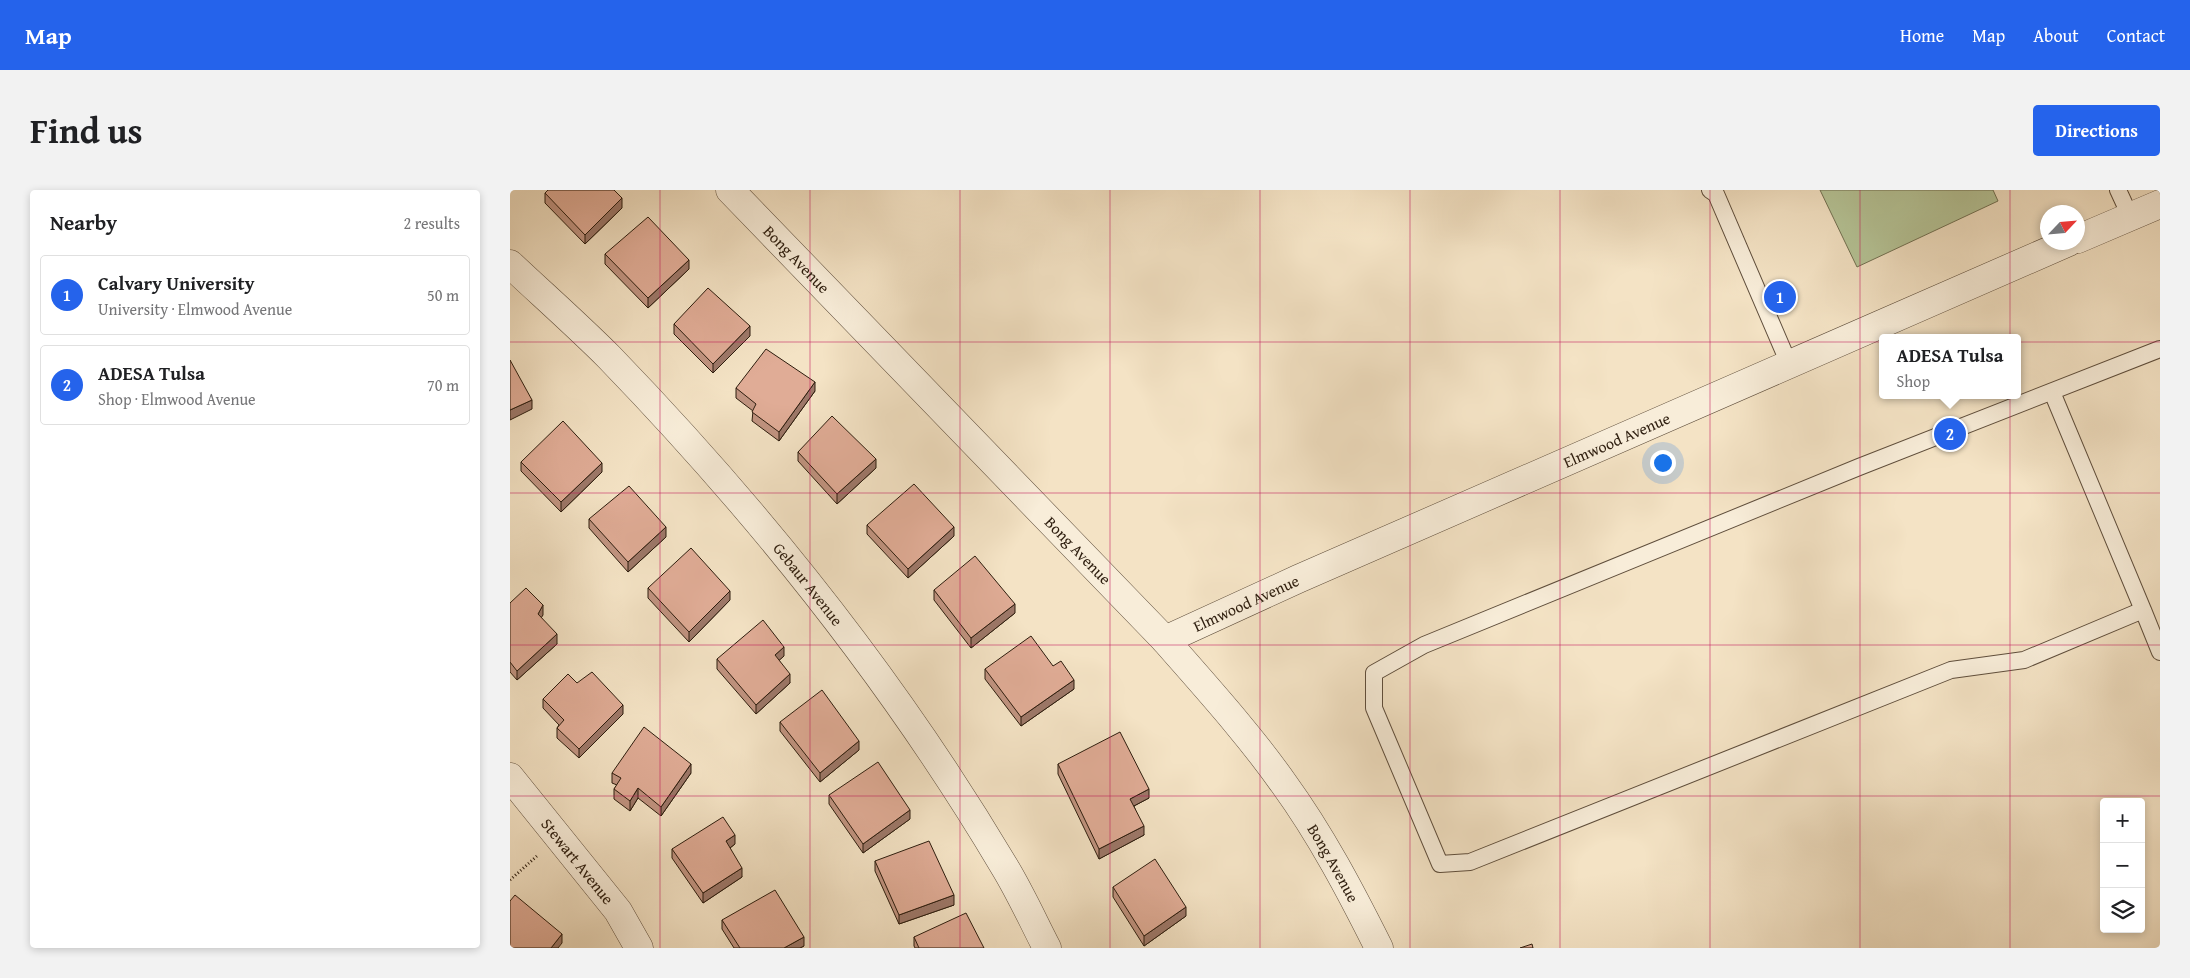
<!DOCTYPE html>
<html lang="en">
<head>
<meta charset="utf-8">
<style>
	:root { --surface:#fff; --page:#f2f2f2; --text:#202124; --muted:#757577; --line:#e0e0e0; --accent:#2563eb }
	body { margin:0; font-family:"Gentium Book Plus",serif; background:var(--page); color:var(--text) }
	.controls { position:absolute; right:15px; bottom:15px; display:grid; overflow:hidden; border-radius:5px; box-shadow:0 2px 8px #0003 }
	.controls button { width:45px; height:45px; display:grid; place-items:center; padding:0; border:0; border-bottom:1px solid var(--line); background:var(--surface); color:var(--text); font:25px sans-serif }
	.compass { position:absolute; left:1530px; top:15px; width:45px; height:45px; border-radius:50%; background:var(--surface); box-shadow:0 2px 8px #0003; rotate:64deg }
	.you { position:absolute; left:1152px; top:272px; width:18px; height:18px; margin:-12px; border:4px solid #fff; border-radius:50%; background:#1a73e8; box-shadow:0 0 0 8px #1a73e833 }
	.badge { display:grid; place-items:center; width:32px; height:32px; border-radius:50%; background:var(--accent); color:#fff; font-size:16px; font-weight:700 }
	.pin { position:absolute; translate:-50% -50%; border:2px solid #fff; box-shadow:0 1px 5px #0006 }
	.popup { position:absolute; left:1369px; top:144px; width:142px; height:65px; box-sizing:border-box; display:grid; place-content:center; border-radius:5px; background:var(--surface); filter:drop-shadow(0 1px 4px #0005); font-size:16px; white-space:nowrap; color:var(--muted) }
	.popup b { font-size:19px; color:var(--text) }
	.popup::after { content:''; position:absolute; left:50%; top:100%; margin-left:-10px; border:10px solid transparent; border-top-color:var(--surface) }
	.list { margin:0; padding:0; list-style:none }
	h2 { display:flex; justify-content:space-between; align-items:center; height:65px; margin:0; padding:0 20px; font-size:21px }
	h2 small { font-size:16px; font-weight:400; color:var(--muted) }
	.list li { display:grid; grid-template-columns:32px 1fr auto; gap:15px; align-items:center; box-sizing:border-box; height:80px; margin:0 10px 10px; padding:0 10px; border:1px solid var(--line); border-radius:5px }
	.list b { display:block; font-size:19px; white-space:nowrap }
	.list p { margin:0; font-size:16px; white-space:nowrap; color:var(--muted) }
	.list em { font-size:16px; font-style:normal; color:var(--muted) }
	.icon { flex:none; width:28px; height:28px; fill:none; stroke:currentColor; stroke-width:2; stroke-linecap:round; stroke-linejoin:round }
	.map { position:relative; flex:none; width:1650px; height:758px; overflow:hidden; border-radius:5px }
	header { display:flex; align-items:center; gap:30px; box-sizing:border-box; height:70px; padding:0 25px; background:var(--accent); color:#fff }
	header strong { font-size:24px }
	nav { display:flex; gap:28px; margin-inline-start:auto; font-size:18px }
	.intro { display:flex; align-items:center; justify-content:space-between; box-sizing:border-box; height:120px; padding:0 30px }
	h1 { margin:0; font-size:35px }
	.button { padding:12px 22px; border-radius:5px; background:var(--accent); color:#fff; font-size:18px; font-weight:700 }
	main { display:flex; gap:30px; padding:0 30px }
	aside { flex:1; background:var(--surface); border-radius:5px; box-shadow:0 2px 8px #0003 }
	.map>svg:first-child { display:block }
	.park { fill:#b6c598; stroke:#727153 }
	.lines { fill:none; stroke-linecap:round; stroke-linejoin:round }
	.lane-casing { stroke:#5f4e3c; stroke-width:18 }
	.street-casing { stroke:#5f4e3c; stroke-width:29 }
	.path { stroke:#2d1d0e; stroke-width:3; stroke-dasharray:1 2.5; stroke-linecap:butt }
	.lane { stroke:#f8edd9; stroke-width:16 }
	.street { stroke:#f8edd9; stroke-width:28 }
	.wall { fill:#c19481; stroke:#2d1d0e }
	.shaded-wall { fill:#9d7869; stroke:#2d1d0e }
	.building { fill:#e0ac96; stroke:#2d1d0e }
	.grid { fill:none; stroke:#c2185b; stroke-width:1; stroke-opacity:0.55 }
	.labels { text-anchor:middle; stroke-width:4; stroke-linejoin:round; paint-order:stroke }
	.street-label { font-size:16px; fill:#2d1d0e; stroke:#f8edd9 }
</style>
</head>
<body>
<header>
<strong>Map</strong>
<nav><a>Home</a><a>Map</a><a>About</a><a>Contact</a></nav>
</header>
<div class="intro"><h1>Find us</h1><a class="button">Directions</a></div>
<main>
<aside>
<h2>Nearby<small>2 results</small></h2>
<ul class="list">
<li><span class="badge">1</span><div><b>Calvary University</b><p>University · Elmwood Avenue</p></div><em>50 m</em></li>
<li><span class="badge">2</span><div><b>ADESA Tulsa</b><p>Shop · Elmwood Avenue</p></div><em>70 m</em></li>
</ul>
</aside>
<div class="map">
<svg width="1650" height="758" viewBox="0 0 1650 758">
	<rect width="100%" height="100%" fill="#f4e3c5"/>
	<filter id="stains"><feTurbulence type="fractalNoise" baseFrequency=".004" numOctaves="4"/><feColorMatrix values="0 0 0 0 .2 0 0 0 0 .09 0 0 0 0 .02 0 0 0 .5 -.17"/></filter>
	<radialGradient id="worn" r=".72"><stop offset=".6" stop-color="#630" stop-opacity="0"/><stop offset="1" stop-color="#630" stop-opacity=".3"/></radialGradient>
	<!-- park -->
	<path class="park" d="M1310,0h173l5,11 -141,66z"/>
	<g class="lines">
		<!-- lane casing -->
		<g class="lane-casing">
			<path id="lane" d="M1200,0l6,4 73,170
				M1608,0l12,26
				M1650,159l-301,118 -435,178 -50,28v35l66,156 30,-2 481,-192 73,-10 119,-50 17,42
				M1542,202l91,218"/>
		</g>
		<!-- street casing -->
		<g class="street-casing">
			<g id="street">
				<path id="s1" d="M220,0l435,450c41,47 83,93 119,144 37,51 67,108 95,164"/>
				<path d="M1568,49l82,-35"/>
				<path id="s2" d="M0,74c33,31 67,61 99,93 150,155 285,324 395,509 16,26 29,55 43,82"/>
				<path id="s3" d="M655,450l133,-61 771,-337"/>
				<path id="s4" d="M0,587l108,134 21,37"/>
			</g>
		</g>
		<!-- path -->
		<path class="path" d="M0,690l28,-25"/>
		<!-- lane -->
		<use href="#lane" class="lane"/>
		<!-- street -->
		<use href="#street" class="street"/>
	</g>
	<!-- wall -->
	<path class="wall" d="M35,3l77,15 -37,36 -40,-41z
		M95,64l84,15 -41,39 -43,-44z
		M164,134l76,12 -37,37 -39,-39z
		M226,198l79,3 -36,50 -27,-20 1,-10 -17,-13z
		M288,262l78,16 -39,36 -39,-43z
		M11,272l81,10 -41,40 -40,-41z
		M79,329l77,18 -38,35 -39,-44z
		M357,335l87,11 -46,42 -41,-44z
		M138,398l82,12 -41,42 -41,-44z
		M424,400l81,23 -44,35 -37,-48z
		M0,413l33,12 -2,2 16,27 -40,36 -7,-8z
		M274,466l-5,4 11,23 -34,31 -39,-45v-10z
		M543,476l21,23 -53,37 -36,-47v-10z
		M67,493l46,31 -44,44 -22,-20v-10l2,-3 -16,-17v-9z
		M270,532l79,28 -39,32 -40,-51z
		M548,574l91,34 -15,8 10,29 -45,24 -41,-85z
		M102,583h79l-30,43 -23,-18 -8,13 -16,-12v-10l3,-4 -5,-2z
		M319,605l81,24 -47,34 -34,-49z
		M225,654l-5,4 12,29 -39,26 -31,-45v-9z
		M365,671l79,44 -55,19 -24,-53z
		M603,697l73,29 -42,30 -31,-49z
		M212,730l82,26 -4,2h-66l-12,-19z
		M404,747l70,11h-69l-1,-2z"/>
	<!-- shaded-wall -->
	<path class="shaded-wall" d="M112,8v10l-37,36v-9z
		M179,70v9l-41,39v-10z
		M240,136v10l-37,37v-9z
		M305,192v9l-36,50v-9z
		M22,210v9l-22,11v-10z
		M366,269v9l-39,36v-10z
		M92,273v9l-41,40v-10z
		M156,337v10l-38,35v-10z
		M444,337v9l-46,42v-9z
		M220,401v9l-41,42v-10z
		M505,414v9l-44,35v-10z
		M33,415v10l-5,8v-9z
		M47,444v10l-40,36v-9z
		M274,457v9l-9,8v-9z
		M280,484v9l-34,31v-9z
		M564,490v9l-53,37v-9z
		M113,515v9l-44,44v-9z
		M349,551v9l-39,32v-9z
		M181,574v9l-30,43v-9z
		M128,598v10l-8,13v-10z
		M639,599v9l-19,10v-9z
		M400,620v9l-47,34v-9z
		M634,636v9l-45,24v-10z
		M225,645v9l-9,7v-10z
		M232,678v9l-39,26v-10z
		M444,705v10l-55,19v-9z
		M676,717v9l-42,30v-10z
		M52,744v9l-4,5h-7z
		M294,747v9l-4,2h-16z"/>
	<!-- building -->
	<path class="building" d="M38,0h66l8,8 -37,37 -40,-42z
		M138,27l41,43 -41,38 -43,-44z
		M198,98l42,38 -37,38 -39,-40z
		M256,159l49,33 -36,50 -27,-20 4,-8 -20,-16z
		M0,170l22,40 -22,10z
		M322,226l44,43 -39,35 -39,-42z
		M53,231l39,42 -41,39 -40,-40z
		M404,294l40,43 -46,42 -41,-44z
		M119,296l37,41 -38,35 -39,-43z
		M181,358l39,43 -41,41 -41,-44z
		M465,366l40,48 -44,34 -37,-48z
		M16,398l17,17 -5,9 19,20 -40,37 -7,-9v-59z
		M253,430l21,27 -9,8 15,19 -34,31 -39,-46z
		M521,446l22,30 8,-5 13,19 -53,37 -36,-48z
		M82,482l31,33 -44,44 -22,-21 7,-8 -21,-21 25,-25 9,9z
		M312,500l37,51 -39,32 -40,-51z
		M134,537l47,37 -30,43 -23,-19 -8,13 -16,-12 7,-11 -9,-5z
		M610,542l29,57 -19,10 14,27 -45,23 -41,-85z
		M368,572l32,48 -47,34 -34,-49z
		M213,627l12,18 -9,6 16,27 -39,25 -31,-44z
		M419,651l25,54 -55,20 -24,-54z
		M645,669l31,48 -42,29 -31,-49z
		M265,700l29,47 -20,11h-44l-18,-28z
		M5,705l47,39 -11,14h-41v-47z
		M456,723l18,35h-65l-5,-11z
		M1022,754l1,4h-13z"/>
	<!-- grid -->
	<path class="grid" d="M150,0v758M300,0v758M450,0v758M600,0v758M750,0v758M900,0v758M1050,0v758M1200,0v758M1350,0v758M1500,0v758M0,152h1650M0,303h1650M0,455h1650M0,606h1650"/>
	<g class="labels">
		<!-- street labels -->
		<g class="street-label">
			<text dy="6" stroke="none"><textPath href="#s1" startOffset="96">Bong Avenue</textPath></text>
			<text dy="6" stroke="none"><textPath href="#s3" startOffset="494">Elmwood Avenue</textPath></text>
			<text dy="6" stroke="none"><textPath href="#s1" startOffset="501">Bong Avenue</textPath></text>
			<text dy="6" stroke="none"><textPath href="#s2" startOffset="438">Gebaur Avenue</textPath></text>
			<text dy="6" stroke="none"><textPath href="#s3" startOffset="89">Elmwood Avenue</textPath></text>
			<text dy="6" stroke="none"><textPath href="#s4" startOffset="108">Stewart Avenue</textPath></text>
			<text dy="6" stroke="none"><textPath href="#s1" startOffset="906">Bong Avenue</textPath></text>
		</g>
	</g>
	<rect width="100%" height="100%" filter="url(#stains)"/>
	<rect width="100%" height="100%" fill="url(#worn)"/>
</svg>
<div class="controls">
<button>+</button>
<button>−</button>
<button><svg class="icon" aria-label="layers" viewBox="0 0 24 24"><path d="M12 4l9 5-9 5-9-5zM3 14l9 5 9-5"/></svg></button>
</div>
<svg class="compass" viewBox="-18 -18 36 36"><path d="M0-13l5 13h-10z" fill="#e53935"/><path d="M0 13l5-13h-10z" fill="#757577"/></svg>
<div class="you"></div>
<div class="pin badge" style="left:1270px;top:107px">1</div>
<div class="pin badge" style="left:1440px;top:244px">2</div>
<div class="popup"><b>ADESA Tulsa</b>Shop</div>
</div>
</main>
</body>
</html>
